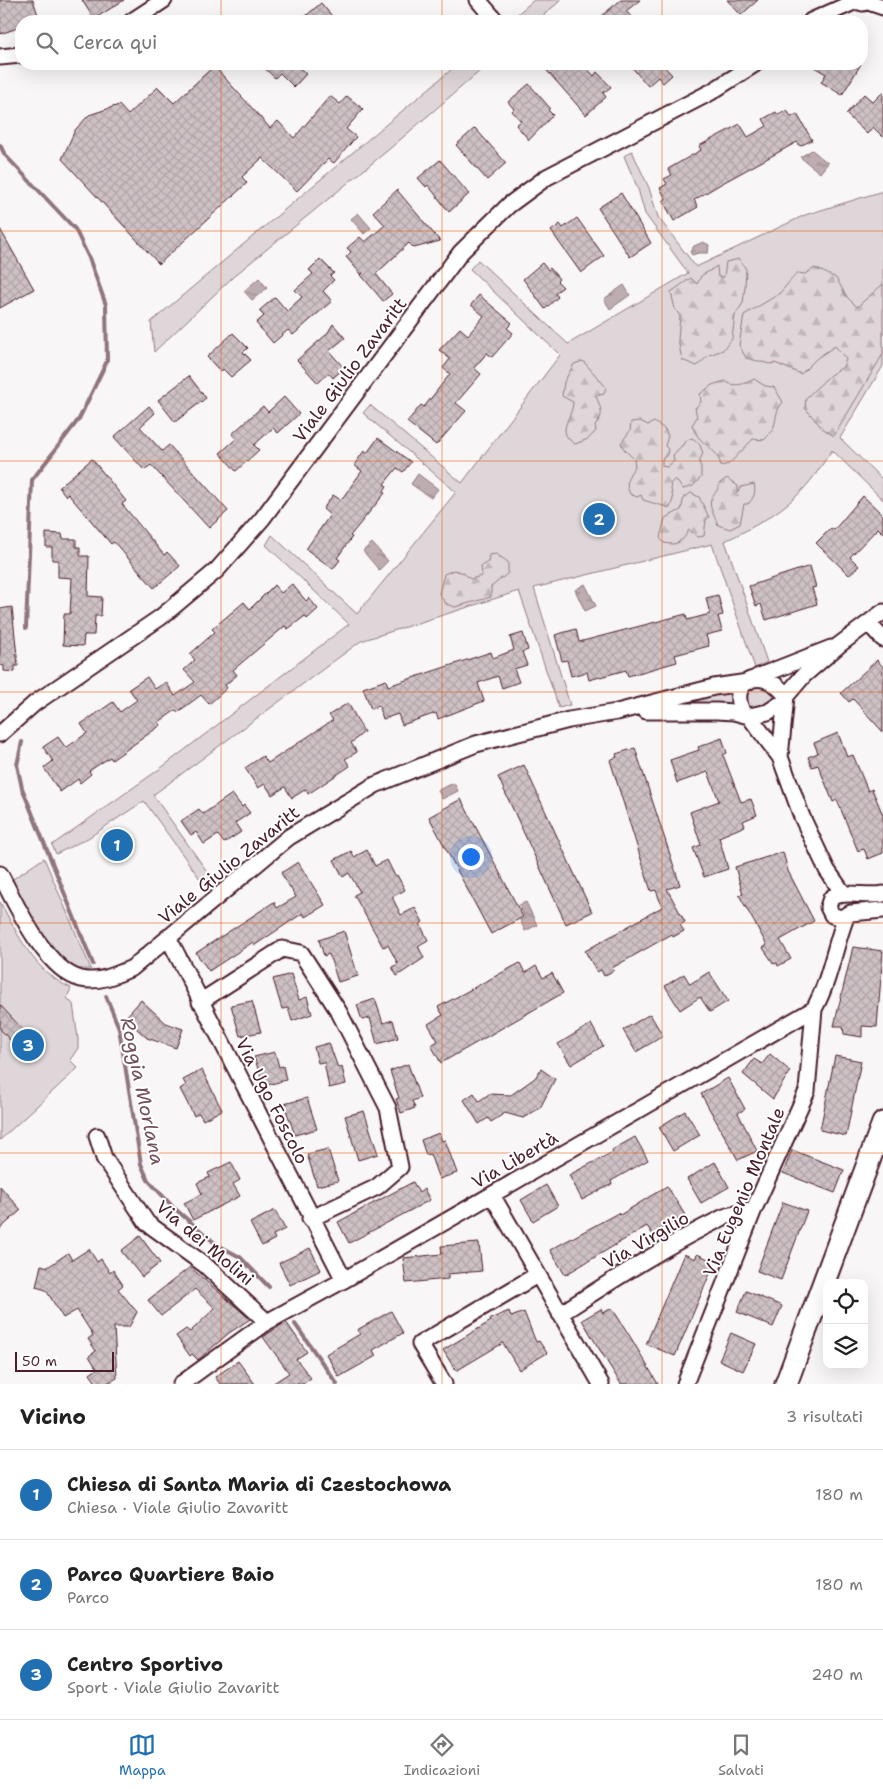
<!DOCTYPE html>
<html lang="it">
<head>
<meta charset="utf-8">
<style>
	:root { --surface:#fff; --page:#f2f2f2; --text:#222; --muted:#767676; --line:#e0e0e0; --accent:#1f6fb2 }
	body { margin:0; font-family:"Shantell Sans",sans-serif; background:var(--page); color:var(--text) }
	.controls { position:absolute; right:15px; bottom:15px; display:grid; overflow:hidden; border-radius:10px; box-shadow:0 5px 20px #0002 }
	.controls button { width:45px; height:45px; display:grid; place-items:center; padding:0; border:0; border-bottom:1px solid var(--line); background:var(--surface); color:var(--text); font:25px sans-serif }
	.scale { position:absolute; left:15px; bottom:12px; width:99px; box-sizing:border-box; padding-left:5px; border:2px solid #4a1f2b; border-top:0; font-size:14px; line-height:18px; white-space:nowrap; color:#4a1f2b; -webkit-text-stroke:4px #fff; paint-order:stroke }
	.you { position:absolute; left:470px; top:856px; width:18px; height:18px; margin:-12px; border:4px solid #fff; border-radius:50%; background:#1a73e8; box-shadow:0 0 0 8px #1a73e833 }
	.badge { display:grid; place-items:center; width:32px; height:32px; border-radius:50%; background:var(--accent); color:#fff; font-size:16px; font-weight:700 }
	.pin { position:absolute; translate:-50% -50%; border:2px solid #fff; box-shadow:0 1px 5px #0006 }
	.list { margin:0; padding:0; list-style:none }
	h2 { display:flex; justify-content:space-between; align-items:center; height:65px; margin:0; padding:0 20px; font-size:21px }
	h2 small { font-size:16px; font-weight:400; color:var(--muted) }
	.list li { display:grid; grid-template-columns:32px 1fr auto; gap:15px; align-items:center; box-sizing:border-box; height:90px; padding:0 20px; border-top:1px solid var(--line) }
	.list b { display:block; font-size:19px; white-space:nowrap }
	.list p { margin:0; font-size:16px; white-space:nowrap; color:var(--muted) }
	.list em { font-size:16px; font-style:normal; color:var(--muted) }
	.icon { flex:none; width:28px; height:28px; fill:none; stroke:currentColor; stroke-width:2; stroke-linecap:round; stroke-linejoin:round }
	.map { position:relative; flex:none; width:883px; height:1384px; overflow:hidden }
	.search { position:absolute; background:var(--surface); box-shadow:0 5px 20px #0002; left:15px; right:15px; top:15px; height:55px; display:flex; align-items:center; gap:12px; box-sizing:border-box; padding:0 18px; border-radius:20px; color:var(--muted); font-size:19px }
	.sheet { height:335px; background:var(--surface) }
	nav { display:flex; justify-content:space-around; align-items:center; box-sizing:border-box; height:70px; border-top:1px solid var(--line); background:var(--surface); font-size:14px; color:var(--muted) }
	nav a { display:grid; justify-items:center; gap:2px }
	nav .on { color:var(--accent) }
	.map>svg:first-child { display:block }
	.green { fill:#ded6d9; stroke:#947a82 }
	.forest { fill:url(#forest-firs); stroke:#947a82 }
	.water { fill:url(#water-ripples); stroke:#8f747b }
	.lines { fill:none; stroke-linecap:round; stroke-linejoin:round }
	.stream { stroke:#8f747b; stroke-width:4 }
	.building { fill:url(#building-cross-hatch); stroke:#4a1f2b }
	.street-casing { stroke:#4a1f2b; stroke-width:19 }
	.secondary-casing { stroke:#4a1f2b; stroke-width:25 }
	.street { stroke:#fff; stroke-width:15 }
	.secondary { stroke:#fff; stroke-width:21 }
	.grid { fill:none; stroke:#e8590c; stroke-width:1; stroke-opacity:0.55 }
	.labels { text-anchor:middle; stroke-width:4; stroke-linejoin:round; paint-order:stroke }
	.street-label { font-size:18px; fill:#4a1f2b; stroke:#fff }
	.water-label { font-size:19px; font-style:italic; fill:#72515a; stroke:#fff }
</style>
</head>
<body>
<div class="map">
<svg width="883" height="1384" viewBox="0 0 883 1384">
	<defs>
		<pattern id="forest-firs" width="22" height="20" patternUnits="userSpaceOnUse" patternTransform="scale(1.25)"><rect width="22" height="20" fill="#ded6d9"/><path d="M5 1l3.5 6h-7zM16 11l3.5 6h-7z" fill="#c0b7ba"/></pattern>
		<pattern id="water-ripples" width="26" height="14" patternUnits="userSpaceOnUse" patternTransform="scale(1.25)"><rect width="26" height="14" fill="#bdadb0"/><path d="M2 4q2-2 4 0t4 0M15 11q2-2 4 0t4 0" fill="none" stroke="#9c8c8f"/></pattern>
		<pattern id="building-cross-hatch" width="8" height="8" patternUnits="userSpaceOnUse" patternTransform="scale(1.25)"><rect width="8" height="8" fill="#cdc1c4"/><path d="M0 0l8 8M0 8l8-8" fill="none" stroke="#b2a5a9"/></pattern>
	</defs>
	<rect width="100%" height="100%" fill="#f8f6f7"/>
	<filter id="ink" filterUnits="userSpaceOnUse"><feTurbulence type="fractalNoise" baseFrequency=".02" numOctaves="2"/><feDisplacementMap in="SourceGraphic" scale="10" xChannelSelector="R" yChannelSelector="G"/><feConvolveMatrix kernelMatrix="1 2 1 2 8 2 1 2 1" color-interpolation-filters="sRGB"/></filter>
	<g filter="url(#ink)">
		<!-- green -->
		<path class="green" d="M534,0h27l-24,21h-28z
			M458,64h30l-101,87 -153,125 -80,76 -3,-30z
			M632,151l17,37 9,29 38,50 109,-52 78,-24v175l-43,72 43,42v20l-51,-50c-8,11 -15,24 -25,35 -20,24 -54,43 -82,56l42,121 -12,6 -43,-124 -178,44 36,117 -11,3 -40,-117 -158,50 -208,154 58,82 -8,6 -59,-82 -56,37 -32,16 -4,-9 109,-77 188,-144 -83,-79 6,-10 85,79 99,-122 -93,-79 7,-8 92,78 98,-128 -90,-86 8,-9 90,84 120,-71 -43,-59 -7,-25 -14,-33z
			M762,683l15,13 -16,12h-15l-1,-19z
			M735,687v21l-69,-3z
			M44,858l47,111h-20l-17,-13 -44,-75z
			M0,902c19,34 34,70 71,86l-4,10 6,6 5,35v9l-8,12 8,8 -78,72z"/>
		<!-- forest -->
		<path class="forest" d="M739,259l7,10 -1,18 -2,16 -8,12 -3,24 -9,11 -14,5 -12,11 -15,-6 -4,-20 2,-24 -5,-7 -4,-17 20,-14 6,6 4,-8 16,-10 1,11h6l2,-15z
			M815,268l21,10 11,19 10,10 26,-23v70l-49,82 -12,-8 -17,-20 1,-10 24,-23 13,-8 3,-8 -11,-13 -18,12 -16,16 -26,-11 -5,1 -24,-6 -7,-13 5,-30 35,-21 18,-21 8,1z
			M583,361l23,26 -2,7 -8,2c5,14 9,18 -1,30l1,5 -8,8 -13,5c-21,-13 -2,-26 -2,-42l-11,-6 2,-14 10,-18z
			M754,379l11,7 9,1 9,15c-12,14 -2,23 -19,38l-11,-1 -24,25 -8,2c-4,-21 -22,-19 -29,-41l5,-8 -2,-9 6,-6 -1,-8 12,-9 13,-4c8,7 21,3 29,-2z
			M640,421l8,4 6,-3 11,7 3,7 -3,10 3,3 -1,6 -5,4v7l5,1 7,-6 -1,-6 14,-15 5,-2 7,5 4,10 -4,9 2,5v10l-8,9 -10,3 -8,-10 -5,5 3,15 -3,9 -27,-8 -2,-5 -4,2 -7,-3c-5,-11 -3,-18 5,-27l-1,-8 -10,-10 -3,-6 9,-12 1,-9z
			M727,478l11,8 -1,7 4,-6 13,-3c2,8 0,14 -6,20h-4l-4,20 -10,5 -12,-4c-3,-9 -11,-19 -6,-28 3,-5 7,-7 8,-14z
			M691,493l8,4 10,20 -3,3 -2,16 -6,1 -9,-7c-7,12 -11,16 -25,13l-4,-5 5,-20 16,-8 3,-13z
			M496,554l12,8v11l-17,14v10l-36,10 -9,-3 -7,-10 5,-20 10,-4 10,3 6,6 12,-3 -1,-10 7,-4 1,-7z"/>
		<!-- water -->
		<path class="water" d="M812,150l16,13 -8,10 -20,-16z
			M358,213l13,15 -7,6 -13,-15z
			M703,242l6,3 -1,8h-10l-6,2 -2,-3 4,-6z
			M259,278l8,10 -15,12 -8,-9z
			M624,285l6,10 -20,14 -6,-10z
			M418,474l20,15 -7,9 -20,-14z
			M372,543l16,18 -9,9 -16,-19z
			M585,584l11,22 -11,5 -10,-21z
			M454,783l4,8 -16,8 -4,-9z
			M526,902l11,23 -12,6 -5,-11 5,-2 -6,-13z"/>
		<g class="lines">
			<!-- stream -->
			<path class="stream" d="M0,145l5,10 70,74 14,29 17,47 1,56 -28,58 -47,61 -6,148
				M22,742l-5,23 5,23 71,176
				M106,996l13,32 22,136 7,16 26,28 42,36 24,13 29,30
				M295,1324l42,60"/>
		</g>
		<!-- building -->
		<path class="building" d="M0,0h33l7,21h-19v6l-21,7z
			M82,0h42l-30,19z
			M621,0h19l-14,11 9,10h-40z
			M727,0h31l-17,15z
			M321,3l15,18h-36z
			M260,64h36l10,10 -12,13 -14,-14 -5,5z
			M541,64h42l11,12 3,-4 14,15 -8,6 3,4 -20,18z
			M629,64h33l10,11 -9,8 -5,-6 -10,9z
			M809,64h52l-19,31 -21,-13 5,-8z
			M214,66l56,62 8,-7 16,17 36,-42 10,8 7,-8 16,13 -17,20 10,8 -22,26 -6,-4 -31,32 -35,-33 -20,19 5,6 -88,81 -97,-105 13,-29 14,-15 30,-10 9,10 30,-28 16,16z
			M529,84l21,24 -2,2 5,5 -24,25 -13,-15 5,-4 -9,-10 2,-2 -6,-7z
			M883,92v45l-10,-10 -6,7 -21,-20 18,-20 9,8z
			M787,110l4,7 6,-3 15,26 -12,6 -3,-4 -78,43 -25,15 4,7 -24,14 -11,-20 3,-2 -6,-11 7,-4 -3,-5 8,-4 -4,-6 33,-19 -2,-4 41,-22 8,13 19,-11 -4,-7 13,-7 2,3z
			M475,128l31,35 -19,17 -31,-35z
			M440,160l29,34 -20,18 -21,-27 -2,2 -8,-9z
			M397,190l43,51 -26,7 -5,-5 -33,31 16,20 -9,7 -22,-26 2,-2 -2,1 -15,-17 5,-5 -4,-4 13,-11 5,5 20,-17 -12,-13z
			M621,193l30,50 -21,14 -32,-49z
			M577,218l27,38 -23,17 -30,-42 9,-7 3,4z
			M0,229l34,60 -34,19z
			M320,259l14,14 -4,3 4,4 -11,11 9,10 -39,34 -5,-5 -15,13 -17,-20 8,-7 -5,-5 16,-14 12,14 15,-14 -7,-7 18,-16 -4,-4z
			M542,263l6,7 2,-2 9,11 -2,2 6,6 -8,6 3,4 -13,12 -22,-30z
			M479,295l33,28 -5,5 6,5 -21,24 -5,-4 -13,15 7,6 -25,29 10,8 -30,34 -29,-23 14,-17 3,2 26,-33 -7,-6 7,-9 -11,-9 21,-22 8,7 16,-19 -13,-11z
			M333,324l12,14 -16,13 15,17 -11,10 -4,-5 -11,10 -21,-23 30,-26z
			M233,333l15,15 -5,4 8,8 -20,17 -8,-8 -2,3 -14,-15z
			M189,376l17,22 -31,24 -17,-22z
			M284,397l15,17 -21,19 -5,-5 -19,17 5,5 -23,21 -16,-18 16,-14 -4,-5 31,-28 5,6z
			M149,406l6,7 -15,14 22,24 7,-6 59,66 -19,17 -58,-63 -7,5 -30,-33z
			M378,438l33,24 -8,10 -6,-4 -13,16 3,2 -4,6 2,1 -31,38 -4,5 2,1 -15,21 3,2 -7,9 -27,-20 24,-34 -7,-6 10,-14 8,5 21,-29 -8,-6 10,-14 3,2z
			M92,459l34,42 -4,3 42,51 3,-3 13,14 -26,22 -40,-46 -3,2 -43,-50 -2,2 -7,-9z
			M863,496l20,19v18l-5,-5 -28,29 9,9 -10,9 -33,-32 15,-15 3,2z
			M46,533l16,1 1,5h13v8h4v9h9l-1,40 14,1 -1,19h-6l-1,19h-10l-1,11 -20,-1 1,-31h6l2,-36 -14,-1v-17h-6v-13h-6z
			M810,566l6,21 -4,1 5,16 -51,16 -5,-16 -5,2 -7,-20z
			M292,584l14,17 3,-3 9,11 -11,10 -2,-3 -17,13 -3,-3 -52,44 4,5 -12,10 2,3 -18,16 -8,-9 -23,17 -2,-2 -17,12 2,3 -49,35 -2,-3 -21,14 2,3 -11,9 -2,-4 -18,13 -16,-24 9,-7 -10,-14 15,-10 8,11 21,-15 -6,-9 32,-22 7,10 17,-12 -8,-11 18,-12 8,12 11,-7 9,14 20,-14 -11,-12 11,-10 -5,-6 25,-22 -3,-3 32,-27 6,7 24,-24 7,8z
			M718,595l5,20 -5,1 4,15 -16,4 3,11 -34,9 2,7 -49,14 -2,-6 -37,10 -2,-8 -16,4 -4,-16 -5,1 -7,-26 21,-6 3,13 107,-28 1,6 23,-6 -4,-16z
			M12,607l6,59h-3v6l-11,-1v-5l-4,-1v-56z
			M523,633l5,17 -6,2 5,13 -13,4 5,13 -17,6 -4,-12 -20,7 6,18 -46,18 -2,-6 -34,12 -4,-11 -15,5 -4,-13 -8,3 -8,-21 23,-8 2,6 103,-34 2,6 21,-8 -4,-13z
			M877,660l6,7v65l-30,-33 -4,3 -8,-9z
			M348,703l16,29 -13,11 6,9 -12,7 5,7 -42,28 -2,-5 -14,9 -7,-11 -13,8 -7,-11 -7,4 -13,-20 18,-12 5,7 65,-43 -4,-5z
			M838,733l9,24 6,-2 15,36 4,-2 11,26v38l-15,6 -4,-10 -6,2 -21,-51 -4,2 -15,-37 -6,2 -4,-10 10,-4 -4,-10z
			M722,738l5,15 -4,2 18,47 10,-3 6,16 -14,6 2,5 -26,11 9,32 -24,8 -11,-29 8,-3 -11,-33 29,-11 -11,-29 -31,11 -7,-23 29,-10 -1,-3z
			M635,748l45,137 -13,4 18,33 -5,3 4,6 -11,6 -1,-3 -60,34 2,2 -10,6 -3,-6 -4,2 -12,-21 77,-44 -6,-17 -5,1 -41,-131 7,-3 -1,-3z
			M524,765l68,147 -26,12 -68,-147z
			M232,794l10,13 2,-2 6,8 -15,10 6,9 -17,11 -6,-8 -14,9 -8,-12 -5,3 -10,-14 18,-12 4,5z
			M461,799l62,118 -32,17 -62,-117z
			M116,833l13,15 -11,10 -13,-15z
			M367,850l8,16 12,-6 8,16 2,-1 8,15 -13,7 9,18 14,-7 8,14 -3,2 8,16 -10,6 6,12 -27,18 -5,-9 6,-3 -10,-19 -5,2 -29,-52 6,-3 -11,-19 -6,4 -9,-17 17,-9 3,6z
			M783,852l5,19 26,50 -34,19 11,19 -13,7 -1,-3 -3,1 -11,-16 4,-3 -28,-50 4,-1 -8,-27z
			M298,862l27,43 -20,12 -2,-4 -48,32 -2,-3 -44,29 -13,-18 78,-51 3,6 19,-11 -15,-24z
			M344,931l14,45 -20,6 -9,-28 -5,2 -5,-16z
			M853,947l30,4 -6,76 -15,-1v11l-18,-3 -1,-8h-9z
			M520,963l5,10 11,-7 7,12 9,-5 11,20 -122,70 -10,-18 7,-4 -10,-17 15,-9 -5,-8z
			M709,972l19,29 -18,11 -10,-15 -20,13 -15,-24 19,-12 6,10z
			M291,974l8,26 8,-3 5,17 -20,7 -4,-13 -6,1 -9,-30z
			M375,999l8,24 10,-3 5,18 -21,6 -7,-26 -8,2 -5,-15z
			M141,1000l25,23 17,6 -7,19 -29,-10 -22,-20z
			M252,1001l9,31 -21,4 -9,-31z
			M0,1005l39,42 -12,11 -27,-29z
			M650,1014l13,22 -27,16 -13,-22z
			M591,1024l12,22 -32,19 -13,-21z
			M329,1043l9,25 4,-1 4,17 -17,4 -5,-26 -6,1 -4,-16z
			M275,1052l4,15 4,-1 3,14 -22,6 -10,-29z
			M770,1054l20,17 -17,28 -30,-25 11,-15 8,5z
			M835,1056l26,5 -15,75 -26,-6z
			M408,1064l12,34 -8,3 3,7 -14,5 -5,-14 3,-1 -9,-27z
			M541,1069l14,10 -15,29 -17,10 -18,-5 -14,9 -3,-4 -9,6 -15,-24 10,-7 5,8 10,-7 22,1 24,-17z
			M202,1070l20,40 -19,10 -4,-7 -5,3 -14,-27 6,-4 -3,-5z
			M728,1078l17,31 -7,4 19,38 -19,9 -37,-66z
			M307,1098l10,31 -22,6 -11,-31z
			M364,1111l14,43 -20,6 -13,-44z
			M685,1111l15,24 -27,16 -14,-24z
			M439,1133l3,8 3,-1 12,33 -18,6 -9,-25 -4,1 -5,-15z
			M635,1137l13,23 -37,21 1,3 -30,16 -13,-25 44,-23 -1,-2z
			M328,1149l10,32 -21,5 -10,-32z
			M792,1150l52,20 -9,23 -52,-20z
			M231,1162l9,18 -7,4 7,12 -47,24 -9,-17 18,-9 -5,-11 13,-6 -2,-4z
			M715,1162l14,25 -28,16 -14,-24z
			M413,1182l6,11 5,-4 6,11 -81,43 -11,-21z
			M546,1185l12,21 -25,15 -12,-21z
			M0,1186l21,24 -21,19z
			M667,1186l18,29 -32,20 -6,-9 -82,49 -15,-25 68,-37 2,2z
			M783,1202l24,9 -26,69 -24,-9z
			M275,1210l10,19 -12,6 2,4 -13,7 -12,-23z
			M140,1236l20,27 -18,14 -21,-26z
			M479,1243l3,28 -34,3v5l-42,4 -3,-25 39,-4 -1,-8z
			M310,1248l11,22 -31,15 -11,-22z
			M89,1249l8,13 4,-3 9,14 3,-3 10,15 -5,4 19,23 -8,15h-15l3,51 -11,6h-9l-7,-10 7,-5 -8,-13 7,-5 -8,-12 5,-4 -16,-25 -14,8 -17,-28 -10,-3 5,-22 7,2 20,-14 4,7z
			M684,1254l11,5 2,-5 18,8 -40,94 -29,-12z
			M190,1267l60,52 -21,14 -31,27 -6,-6 -2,2 -14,-20 10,-7 4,3 25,-24 -20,-19 -34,27 -13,-16z
			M746,1291l36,15 -9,21 -36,-15z
			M612,1308l19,30 27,46h-37l-23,-37 -16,-27 19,-11 2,4z
			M391,1311l12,22 -30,17 3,6 -37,21 -13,-23 34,-20 -3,-4z
			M509,1311l2,6 13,-5 12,30 3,-1 8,12 -28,17 -16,-27 -47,28 -13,-21 48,-29 -1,-2z
			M286,1322l21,30 -11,7 15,19 -8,6h-31l17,-11 -26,-36z
			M731,1333l25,11 -13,27 -24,-11z
			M238,1361l17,23h-35l-5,-7z"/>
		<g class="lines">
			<!-- street casing -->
			<g class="street-casing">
				<path id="street" d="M478,0l18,21
					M852,0l11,3 8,-3
					M868,2l15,5
					M132,21l32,-21
					M811,21l43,-19
					M0,57l21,-2
					M869,624l14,15
					M757,677l74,-29
					M786,696l18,-21 35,-30 44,-33
					M646,711h71l17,1 15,4 19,-4 17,-11
					M743,713c-17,-33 21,-49 43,-17l-6,61
					M749,716l31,41 22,60 25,53 16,23
					M0,734l35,-31 126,-86 56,-47 45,-51 199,-267 48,-47 38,-28 164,-85 44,-28
					M0,874c16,30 45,96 81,105 18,4 35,-4 51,-11l157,-131 86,-52 101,-41 93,-24 48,-8 97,-25 34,-5
					M883,894c-15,3 -43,-4 -52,4l-3,9 4,8 9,3 10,-5 32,-3
					M168,937l176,343
					M200,1002l82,-53 19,4 38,59 49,96 12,59 -23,20 -67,32
					M97,1136l7,22 43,65 58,42 62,57
					M492,1195l109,189
					M560,1314c53,-34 105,-68 162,-96 10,-5 22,-4 32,-9
					M181,1384l86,-62 77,-42 470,-271c16,-29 20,-61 32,-92
					M444,1384l-24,-40 117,-69
					M685,1384l69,-175 53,-118 7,-82"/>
			</g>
			<!-- secondary casing -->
			<g class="secondary-casing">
				<path id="secondary" d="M786,1384l97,-261"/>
			</g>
			<!-- street -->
			<use href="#street" class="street"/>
			<!-- secondary -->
			<use href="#secondary" class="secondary"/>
		</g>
	</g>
	<!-- grid -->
	<path class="grid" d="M221,0v21M442,0v21M662,0v21M221,64v1320M442,64v1320M662,64v1320M0,231h883M0,461h883M0,692h883M0,923h883M0,1153h883"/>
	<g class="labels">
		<!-- street labels -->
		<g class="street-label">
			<text transform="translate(350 370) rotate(-53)" y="6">Viale Giulio Zavaritt</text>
			<text transform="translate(229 865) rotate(-39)" y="6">Viale Giulio Zavaritt</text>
			<text transform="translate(272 1101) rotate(63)" y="6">Via Ugo Foscolo</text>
			<text transform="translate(515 1160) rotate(-30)" y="6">Via Libertà</text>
			<text transform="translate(744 1192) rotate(-67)" y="6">Via Eugenio Montale</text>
			<text transform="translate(646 1240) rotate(-30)" y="6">Via Virgilio</text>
			<text transform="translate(205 1243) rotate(40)" y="6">Via dei Molini</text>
		</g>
		<!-- water labels -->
		<g class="water-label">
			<text transform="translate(143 1091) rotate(78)" y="7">Roggia Morlana</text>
		</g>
	</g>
</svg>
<div class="controls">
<button><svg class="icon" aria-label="locate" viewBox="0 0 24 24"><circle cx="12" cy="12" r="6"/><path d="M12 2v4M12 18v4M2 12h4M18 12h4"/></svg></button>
<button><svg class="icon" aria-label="layers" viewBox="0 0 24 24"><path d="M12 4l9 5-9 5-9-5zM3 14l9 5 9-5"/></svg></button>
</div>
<div class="scale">50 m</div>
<div class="you"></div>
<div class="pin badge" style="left:117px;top:845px">1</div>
<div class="pin badge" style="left:599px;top:519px">2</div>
<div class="pin badge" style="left:28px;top:1045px">3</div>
<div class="search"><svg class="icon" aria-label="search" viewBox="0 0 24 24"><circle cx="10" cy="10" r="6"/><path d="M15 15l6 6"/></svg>Cerca qui</div>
</div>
<section class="sheet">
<h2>Vicino<small>3 risultati</small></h2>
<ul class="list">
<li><span class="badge">1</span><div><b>Chiesa di Santa Maria di Czestochowa</b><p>Chiesa · Viale Giulio Zavaritt</p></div><em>180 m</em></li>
<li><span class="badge">2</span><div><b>Parco Quartiere Baio</b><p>Parco</p></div><em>180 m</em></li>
<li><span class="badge">3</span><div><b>Centro Sportivo</b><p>Sport · Viale Giulio Zavaritt</p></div><em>240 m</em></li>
</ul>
</section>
<nav>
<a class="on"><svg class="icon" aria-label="map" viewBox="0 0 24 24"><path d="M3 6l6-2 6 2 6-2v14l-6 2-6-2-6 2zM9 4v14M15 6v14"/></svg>Mappa</a>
<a><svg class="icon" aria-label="directions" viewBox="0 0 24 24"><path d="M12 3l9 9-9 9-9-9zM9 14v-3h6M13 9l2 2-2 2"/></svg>Indicazioni</a>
<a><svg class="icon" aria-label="saved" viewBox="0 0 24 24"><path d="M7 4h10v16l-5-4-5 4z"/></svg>Salvati</a>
</nav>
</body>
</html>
